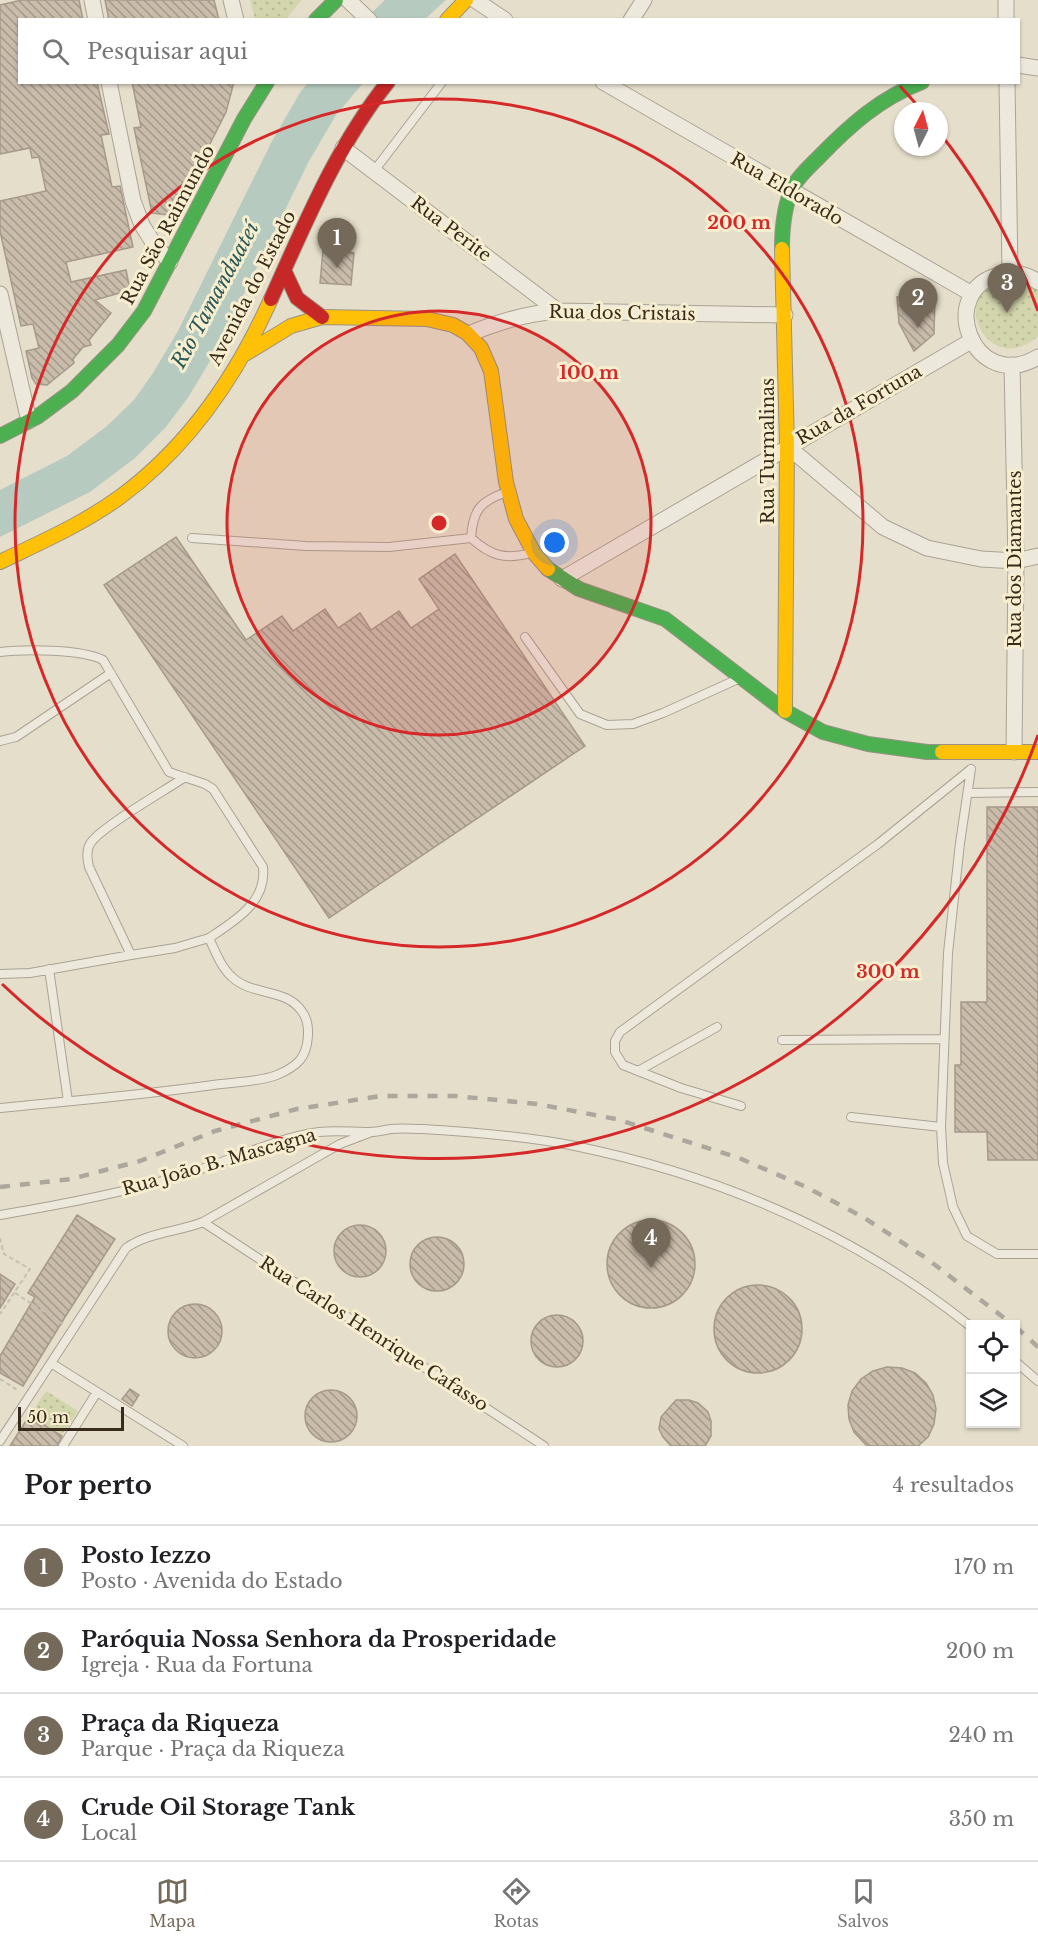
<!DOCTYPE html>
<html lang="pt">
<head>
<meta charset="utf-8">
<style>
	:root { --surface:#fff; --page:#f6f6f6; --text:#202124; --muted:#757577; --line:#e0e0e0; --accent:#756a59 }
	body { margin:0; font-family:"Libre Baskerville",serif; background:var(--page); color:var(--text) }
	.controls { position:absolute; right:18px; bottom:18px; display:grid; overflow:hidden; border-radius:0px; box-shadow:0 2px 4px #0004 }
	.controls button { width:54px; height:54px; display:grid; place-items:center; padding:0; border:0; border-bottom:2px solid var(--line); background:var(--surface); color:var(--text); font:30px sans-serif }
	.compass { position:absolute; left:894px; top:102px; width:54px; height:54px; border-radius:50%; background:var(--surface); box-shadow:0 2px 4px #0004; rotate:6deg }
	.scale { position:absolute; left:18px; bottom:15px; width:106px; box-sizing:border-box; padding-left:6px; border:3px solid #382b1c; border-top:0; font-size:16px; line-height:21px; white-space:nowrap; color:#382b1c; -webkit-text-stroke:4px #f7eecf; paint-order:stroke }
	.you { position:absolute; left:555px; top:543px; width:21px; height:21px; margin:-15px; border:4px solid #fff; border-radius:50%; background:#1a73e8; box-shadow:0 0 0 9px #1a73e833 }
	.badge { display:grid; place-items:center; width:39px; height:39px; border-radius:50%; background:var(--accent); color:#fff; font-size:20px; font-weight:700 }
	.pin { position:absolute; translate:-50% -50px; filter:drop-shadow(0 2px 3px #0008) }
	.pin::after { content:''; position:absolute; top:32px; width:21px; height:18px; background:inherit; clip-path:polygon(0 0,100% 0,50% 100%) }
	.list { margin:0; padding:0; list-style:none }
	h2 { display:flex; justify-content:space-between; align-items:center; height:78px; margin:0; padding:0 24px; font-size:26px }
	h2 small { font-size:20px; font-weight:400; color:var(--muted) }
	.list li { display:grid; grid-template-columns:39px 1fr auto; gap:18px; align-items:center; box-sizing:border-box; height:84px; padding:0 24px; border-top:2px solid var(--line) }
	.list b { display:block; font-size:22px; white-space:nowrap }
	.list p { margin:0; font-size:20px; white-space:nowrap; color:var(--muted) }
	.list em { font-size:20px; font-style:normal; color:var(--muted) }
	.icon { flex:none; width:33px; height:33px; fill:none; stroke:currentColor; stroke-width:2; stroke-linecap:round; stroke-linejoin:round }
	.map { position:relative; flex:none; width:1038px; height:1446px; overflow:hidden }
	.search { position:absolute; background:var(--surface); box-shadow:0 2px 4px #0004; left:18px; right:18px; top:18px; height:66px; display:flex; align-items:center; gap:15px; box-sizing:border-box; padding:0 21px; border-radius:0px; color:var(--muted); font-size:22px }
	.sheet { height:414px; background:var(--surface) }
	nav { display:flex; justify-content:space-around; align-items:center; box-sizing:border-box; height:84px; border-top:2px solid var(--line); background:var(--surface); font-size:16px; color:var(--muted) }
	nav a { display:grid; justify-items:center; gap:3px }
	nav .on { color:var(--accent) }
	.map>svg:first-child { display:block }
	.park { fill:url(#park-dots) }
	.water { fill:#b6cabf }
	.building { fill:url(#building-back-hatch); stroke:#a5998a; stroke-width:1.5 }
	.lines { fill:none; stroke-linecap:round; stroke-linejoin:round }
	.lane-casing { stroke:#aaa394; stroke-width:10 }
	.street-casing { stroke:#aaa394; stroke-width:17 }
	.fast-casing { stroke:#999284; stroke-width:16 }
	.slow-casing { stroke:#999284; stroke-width:16 }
	.jam-casing { stroke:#999284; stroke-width:16 }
	.path { stroke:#c5bfb3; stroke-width:2; stroke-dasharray:4.5 3; stroke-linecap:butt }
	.lane { stroke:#ece8dc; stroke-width:8 }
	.street { stroke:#ece8dc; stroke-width:15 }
	.fast { stroke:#4caf50; stroke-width:14 }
	.slow { stroke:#ffc107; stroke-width:14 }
	.jam { stroke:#c62828; stroke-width:14 }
	.rail { stroke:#aba79c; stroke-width:4.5; stroke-dasharray:10 10; stroke-linecap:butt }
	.ring { fill:none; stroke:#d62828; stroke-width:3 }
	.labels { text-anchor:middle; stroke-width:6; stroke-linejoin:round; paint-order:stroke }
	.street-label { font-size:18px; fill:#382b1c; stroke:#f7eecf }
	.water-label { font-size:20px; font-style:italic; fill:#2a5958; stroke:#f7eecf }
	.centre { fill:#d62828; stroke:#f7eecf; stroke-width:3 }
	.ring-label { font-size:18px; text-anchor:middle; font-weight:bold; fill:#d62828; stroke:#f7eecf; stroke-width:6; stroke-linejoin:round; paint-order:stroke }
</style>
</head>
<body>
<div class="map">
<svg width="1038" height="1446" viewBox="0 0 1038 1446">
	<defs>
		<pattern id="park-dots" width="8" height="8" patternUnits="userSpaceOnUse" patternTransform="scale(1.5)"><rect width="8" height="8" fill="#d3d5ac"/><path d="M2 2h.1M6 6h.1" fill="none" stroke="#b6b793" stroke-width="1.8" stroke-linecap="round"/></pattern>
		<pattern id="building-back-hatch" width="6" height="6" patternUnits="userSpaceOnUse" patternTransform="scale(1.5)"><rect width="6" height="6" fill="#c9bcab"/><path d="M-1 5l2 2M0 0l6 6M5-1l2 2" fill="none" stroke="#a4998a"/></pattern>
	</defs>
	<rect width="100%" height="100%" fill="#e5deca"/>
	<!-- park -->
	<path class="park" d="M250,0h52l-17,20 -30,-1z
		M1019,280l11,4 8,8v44c-48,43 -88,-37 -42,-54 7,-2 16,-1 23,-2z
		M46,1391l32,20 -16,24 -32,-20z"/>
	<!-- water -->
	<path class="water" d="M385,0h61l-21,19 -61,1z
		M308,83h55l-27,32 -27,46 -93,190 -27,45 -23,31 -31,31 -45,34 -90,45v-47l67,-34 40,-30 27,-26 19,-27 25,-42 94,-190 29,-50z"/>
	<!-- building -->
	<path class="building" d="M22,0h57l4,20h-65l2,62h77l12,52 -8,1 11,52 8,-1 13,61 -67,15 5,20 55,-12 4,20 -35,10 16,13 -22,27 2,5 -8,2 -10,12 1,4 -27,22 -11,-1 -4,-6 -6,-27 13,-3 -6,-24 -12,2 -21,-95v-30l46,-10 -7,-34 -7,1 -2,-10 -30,6v-149z
		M105,0h109l5,20h-110z
		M132,82h102l-8,30 -50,99 -7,4 -17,-2 -18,-85 7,-1z
		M323,250l31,3 -3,32 -31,-2z
		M897,297l38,1 -1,36 -20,17 -15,-28z
		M176,537l70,103 36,-24 11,15 32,-22 13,19 22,-15 11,17 28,-19 12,17 28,-19 -20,-30 36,-25 130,192 -256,172 -225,-333z
		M987,807h51v353h-50l-1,-28h-32v-67h6v-63h26z
		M77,1215l38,24 -50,78 -42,69 -23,-13v-17l35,-59 -7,-4z
		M607 1264a44 44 0 1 1 88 0a44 44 0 1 1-88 0Z
		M334 1251a26 26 0 1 1 52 0a26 26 0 1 1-52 0Z
		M410 1264a27 27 0 1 1 54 0a27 27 0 1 1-54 0Z
		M0,1274l15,10 -15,24z
		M714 1329a44 44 0 1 1 88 0a44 44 0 1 1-88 0Z
		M168 1331a27 27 0 1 1 54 0a27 27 0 1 1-54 0Z
		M531 1341a26 26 0 1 1 52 0a26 26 0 1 1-52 0Z
		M887,1367l15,1 13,5 11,10 7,12 3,14 -2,15 -6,13 -10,9h-51l-13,-14 -5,-13 -1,-14 4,-14 9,-12 12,-8z
		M130,1389l9,6 -7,11 -10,-7z
		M305 1416a26 26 0 1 1 52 0a26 26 0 1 1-52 0Z
		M676,1400h13l9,3 10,9 3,9v15l-6,10h-34l-8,-9 -4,-8 2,-12z
		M29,1416l33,20 -5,10h-47z"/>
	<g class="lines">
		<!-- lane casing -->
		<g class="lane-casing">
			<path id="lane" d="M374,171l68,-89
				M507,492c-27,9 -34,18 -36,46 20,18 34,22 60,15
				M192,538l114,8 83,1 82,-9
				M525,637l55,77 27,11 26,-1 30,-11 75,-34
				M0,652c24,-3 82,-3 103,8l66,112 36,12 8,5 50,78c4,35 -28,54 -54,71 6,13 12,29 23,39 21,20 55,10 71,36 8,12 6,36 -3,47 -6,7 -16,12 -23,15 -17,7 -45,7 -64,10 -70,10 -142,16 -213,23
				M0,741l16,-4 95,-64
				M185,777c-19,13 -86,51 -95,67 -4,7 -3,15 -1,23l42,88 44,-7 34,-10
				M968,793l70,-1
				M49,969l19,132
				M0,974l30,-1 101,-18
				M782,1040l162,-1
				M638,1071l79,-44
				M741,1106l-60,-18 -58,-23 -8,-13v-11l5,-9 258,-188 93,-75
				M851,1117l90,10 7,-174 12,-110 11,-74
				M941,1127l2,36 10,44 14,29 30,18h41
				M0,1215c59,-10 119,-21 176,-38 46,-12 97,-39 143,-45 17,-2 34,0 51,0 7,0 14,-2 21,-3 10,-1 21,0 31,0 50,3 105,7 153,17 146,30 279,87 395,180
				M203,1222l341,224
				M1016,1362l22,19
				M51,1363l132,83
				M0,1441l126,-193c23,-16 52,-16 77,-26l137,-78 29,-11
				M63,1446l34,-54"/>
		</g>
		<!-- street casing -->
		<g class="street-casing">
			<path id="street" d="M92,0l4,20
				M231,0l5,20
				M348,0l21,20
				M475,0l30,20
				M1006,0v20
				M631,20l13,-20
				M1018,65l20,3
				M109,82l24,119 9,24 12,19 16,18
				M603,82l369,212
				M1007,82l3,191
				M343,148l215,163
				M1038,282c-11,-8 -23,-10 -35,-8 -70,14 -30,122 35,83
				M0,294l29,127
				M469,334c29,-12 58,-21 89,-23l227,4
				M1012,365l4,196 -2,191
				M787,446l96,81 44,21 54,11 35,2 22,-5
				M562,579l409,-238"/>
		</g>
		<!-- fast casing -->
		<g class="fast-casing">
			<path id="fast" d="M316,20l20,-20
				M782,249c0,-22 2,-45 12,-64 6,-10 16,-19 24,-27 31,-32 62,-60 104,-76
				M0,436l37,-19 35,-26 46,-46 26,-34 100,-192 23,-37
				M548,569l31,20 86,30 120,92 38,21 45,12 59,8h15"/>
		</g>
		<!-- slow casing -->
		<g class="slow-casing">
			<path id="slow" d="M447,20l19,-20
				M782,249l5,197 -2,265
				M245,354l46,-28 31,-9 105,2 26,6 14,8 14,15 10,23 15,111 10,37 18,34 14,16
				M0,562c41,-20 83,-38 120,-65 68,-50 117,-122 151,-198
				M942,752h96"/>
		</g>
		<!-- jam casing -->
		<g class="jam-casing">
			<path id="jam" d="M284,270l13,28 25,19
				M271,299c34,-75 65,-152 117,-217"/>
		</g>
		<!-- path -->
		<path class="path" d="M0,1238l4,16 26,15 -30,45
			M15,1293l48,31
			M0,1379l19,12"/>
		<!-- lane -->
		<use href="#lane" class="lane"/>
		<!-- street -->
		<use href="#street" class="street"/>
		<!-- fast -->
		<use href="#fast" class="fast"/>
		<!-- slow -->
		<use href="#slow" class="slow"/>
		<!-- jam -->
		<use href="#jam" class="jam"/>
		<!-- rail -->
		<path class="rail" d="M0,1187l71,-8 69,-18 75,-30 82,-22 84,-13h75l81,8 79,15 123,39 65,28 59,31 63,41 86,66
			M1016,1327l22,20"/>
	</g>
	<!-- distance rings -->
	<circle cx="439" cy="523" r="212" fill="#d62828" fill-opacity=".12"/>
	<g class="ring">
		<circle cx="439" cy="523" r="212"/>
		<circle cx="439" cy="523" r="424"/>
		<path d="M1038 735A635 635 0 0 1 2 984M900 86A635 635 0 0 1 922 111M939 132A635 635 0 0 1 1038 311"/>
	</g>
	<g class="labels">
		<!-- street labels -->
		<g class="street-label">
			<text transform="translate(787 189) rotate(30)" y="6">Rua Eldorado</text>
			<text transform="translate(168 225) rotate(-62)" y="6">Rua São Raimundo</text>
			<text transform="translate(451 229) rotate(37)" y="6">Rua Perite</text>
			<text transform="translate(252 288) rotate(-63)" y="6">Avenida do Estado</text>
			<text transform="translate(622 313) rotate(1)" y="6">Rua dos Cristais</text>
			<text transform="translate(859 405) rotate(-30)" y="6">Rua da Fortuna</text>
			<text transform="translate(768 451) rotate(-90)" y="6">Rua Turmalinas</text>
			<text transform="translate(1015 559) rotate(-90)" y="6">Rua dos Diamantes</text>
			<text transform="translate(219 1162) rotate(-16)" y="6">Rua João B. Mascagna</text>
			<text transform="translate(374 1334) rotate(33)" y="6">Rua Carlos Henrique Cafasso</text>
		</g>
		<!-- water labels -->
		<g class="water-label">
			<text transform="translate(215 295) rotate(-62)" y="7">Rio Tamanduateí</text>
		</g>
	</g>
	<circle cx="439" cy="523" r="9" class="centre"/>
	<g class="ring-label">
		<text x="739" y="229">200 m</text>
		<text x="589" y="379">100 m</text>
		<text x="888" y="978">300 m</text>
	</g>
</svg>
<div class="controls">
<button><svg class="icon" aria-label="locate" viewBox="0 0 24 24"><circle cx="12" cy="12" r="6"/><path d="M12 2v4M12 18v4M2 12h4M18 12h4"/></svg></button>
<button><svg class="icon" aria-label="layers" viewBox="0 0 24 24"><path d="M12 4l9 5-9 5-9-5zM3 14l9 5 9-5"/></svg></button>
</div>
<svg class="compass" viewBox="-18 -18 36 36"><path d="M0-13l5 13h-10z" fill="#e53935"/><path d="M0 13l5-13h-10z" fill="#757577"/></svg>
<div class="scale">50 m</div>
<div class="you"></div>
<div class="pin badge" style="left:337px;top:268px">1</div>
<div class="pin badge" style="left:918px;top:328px">2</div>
<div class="pin badge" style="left:1007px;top:313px">3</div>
<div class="pin badge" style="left:651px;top:1268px">4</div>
<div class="search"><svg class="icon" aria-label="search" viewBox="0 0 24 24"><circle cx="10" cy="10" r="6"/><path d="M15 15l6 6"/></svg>Pesquisar aqui</div>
</div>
<section class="sheet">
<h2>Por perto<small>4 resultados</small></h2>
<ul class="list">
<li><span class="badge">1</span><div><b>Posto Iezzo</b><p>Posto · Avenida do Estado</p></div><em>170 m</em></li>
<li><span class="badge">2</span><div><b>Paróquia Nossa Senhora da Prosperidade</b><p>Igreja · Rua da Fortuna</p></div><em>200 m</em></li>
<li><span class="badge">3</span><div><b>Praça da Riqueza</b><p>Parque · Praça da Riqueza</p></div><em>240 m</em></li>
<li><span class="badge">4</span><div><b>Crude Oil Storage Tank</b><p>Local</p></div><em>350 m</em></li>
</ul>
</section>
<nav>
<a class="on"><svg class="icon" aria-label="map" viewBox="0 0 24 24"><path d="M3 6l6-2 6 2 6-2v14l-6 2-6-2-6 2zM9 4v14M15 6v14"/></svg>Mapa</a>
<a><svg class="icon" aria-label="directions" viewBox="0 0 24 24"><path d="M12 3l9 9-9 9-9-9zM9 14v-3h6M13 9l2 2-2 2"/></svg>Rotas</a>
<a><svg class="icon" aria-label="saved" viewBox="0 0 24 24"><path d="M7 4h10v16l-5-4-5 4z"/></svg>Salvos</a>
</nav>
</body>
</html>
